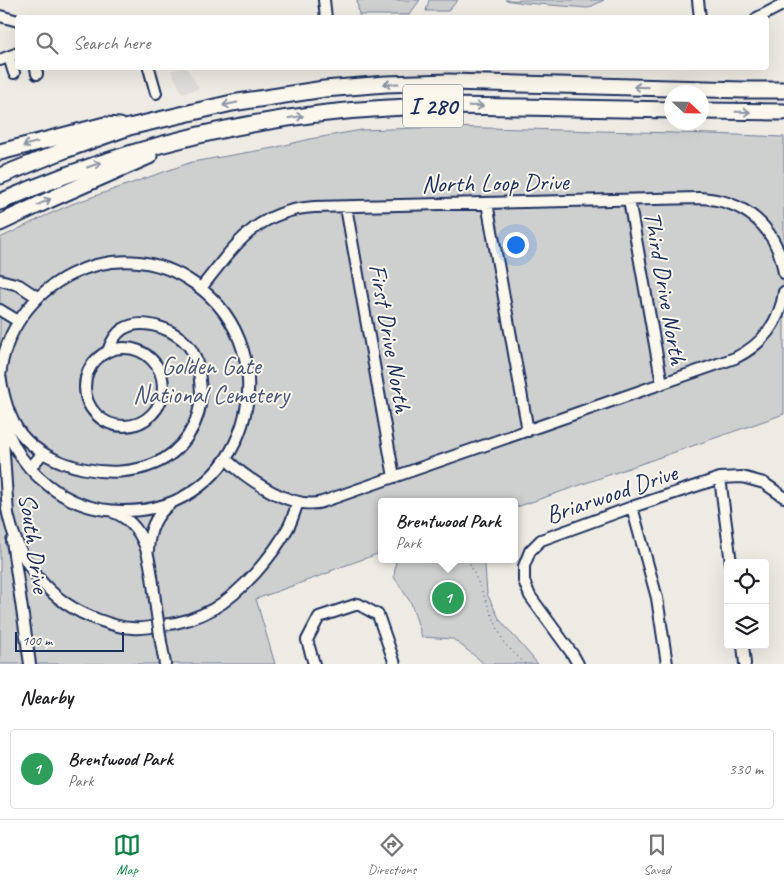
<!DOCTYPE html>
<html lang="en">
<head>
<meta charset="utf-8">
<style>
	:root { --surface:#fff; --page:#f2f2f2; --text:#202124; --muted:#757577; --line:#e0e0e0; --accent:#0b8043 }
	body { margin:0; font-family:Caveat,sans-serif; background:var(--page); color:var(--text) }
	.controls { position:absolute; right:15px; bottom:15px; display:grid; overflow:hidden; border-radius:5px; box-shadow:0 5px 20px #0002 }
	.controls button { width:45px; height:45px; display:grid; place-items:center; padding:0; border:0; border-bottom:1px solid var(--line); background:var(--surface); color:var(--text); font:25px sans-serif }
	.compass { position:absolute; left:664px; top:85px; width:45px; height:45px; border-radius:50%; background:var(--surface); box-shadow:0 5px 20px #0002; rotate:112deg }
	.scale { position:absolute; left:15px; bottom:12px; width:109px; box-sizing:border-box; padding-left:5px; border:2px solid #1b2f5e; border-top:0; font-size:14px; line-height:18px; white-space:nowrap; color:#1b2f5e; -webkit-text-stroke:4px #fbf7ec; paint-order:stroke }
	.you { position:absolute; left:515px; top:244px; width:18px; height:18px; margin:-12px; border:4px solid #fff; border-radius:50%; background:#1a73e8; box-shadow:0 0 0 8px #1a73e833 }
	.badge { display:grid; place-items:center; width:32px; height:32px; border-radius:50%; background:var(--accent); color:#fff; font-size:16px; font-weight:700 }
	.pin { position:absolute; translate:-50% -50%; border:2px solid #fff; box-shadow:0 1px 5px #0006 }
	.popup { position:absolute; left:378px; top:498px; width:140px; height:65px; box-sizing:border-box; display:grid; place-content:center; border-radius:5px; background:var(--surface); filter:drop-shadow(0 1px 4px #0005); font-size:16px; white-space:nowrap; color:var(--muted) }
	.popup b { font-size:19px; color:var(--text) }
	.popup::after { content:''; position:absolute; left:50%; top:100%; margin-left:-10px; border:10px solid transparent; border-top-color:var(--surface) }
	.list { margin:0; padding:0; list-style:none }
	h2 { display:flex; justify-content:space-between; align-items:center; height:65px; margin:0; padding:0 20px; font-size:21px }
	h2 small { font-size:16px; font-weight:400; color:var(--muted) }
	.list li { display:grid; grid-template-columns:32px 1fr auto; gap:15px; align-items:center; box-sizing:border-box; height:80px; margin:0 10px 10px; padding:0 10px; border:1px solid var(--line); border-radius:5px }
	.list b { display:block; font-size:19px; white-space:nowrap }
	.list p { margin:0; font-size:16px; white-space:nowrap; color:var(--muted) }
	.list em { font-size:16px; font-style:normal; color:var(--muted) }
	.icon { flex:none; width:28px; height:28px; fill:none; stroke:currentColor; stroke-width:2; stroke-linecap:round; stroke-linejoin:round }
	.map { position:relative; flex:none; width:784px; height:664px; overflow:hidden }
	.search { position:absolute; background:var(--surface); box-shadow:0 5px 20px #0002; left:15px; right:15px; top:15px; height:55px; display:flex; align-items:center; gap:12px; box-sizing:border-box; padding:0 18px; border-radius:5px; color:var(--muted); font-size:19px }
	.sheet { height:155px; background:var(--surface) }
	nav { display:flex; justify-content:space-around; align-items:center; box-sizing:border-box; height:70px; border-top:1px solid var(--line); background:var(--surface); font-size:14px; color:var(--muted) }
	nav a { display:grid; justify-items:center; gap:2px }
	nav .on { color:var(--accent) }
	.map>svg:first-child { display:block }
	.built { fill:#deddda }
	.green { fill:#cecfcf; stroke:#747f96 }
	.lines { fill:none; stroke-linecap:round; stroke-linejoin:round }
	.minor-casing { stroke:#1b2f5e; stroke-width:14 }
	.highway-casing { stroke:#1b2f5e; stroke-width:19 }
	.path { stroke:#1b2f5e; stroke-width:1; stroke-dasharray:1 4; stroke-linecap:butt }
	.minor { stroke:#fbf7ec; stroke-width:10 }
	.highway { stroke:#fbf7ec; stroke-width:15 }
	.minor-bridge-casing { stroke:#1b2f5e; stroke-width:14; stroke-linecap:butt }
	.minor-bridge { stroke:#fbf7ec; stroke-width:10 }
	.oneway { stroke:#8b93a5 }
	.labels { text-anchor:middle; stroke-width:4; stroke-linejoin:round; paint-order:stroke }
	.shield { fill:#fbf7ec; stroke:#5e6b89; stroke-width:1 }
	.shield-label { font-size:24px; font-weight:bold; fill:#1b2f5e }
	.street-label { font-size:25px; fill:#1b2f5e; stroke:#fbf7ec }
	.park-label { font-size:25px; fill:#48577a; stroke:#fbf7ec }
</style>
</head>
<body>
<div class="map">
<svg width="784" height="664" viewBox="0 0 784 664">
	<rect width="100%" height="100%" fill="#eeebe4"/>
	<filter id="ink" filterUnits="userSpaceOnUse"><feTurbulence type="fractalNoise" baseFrequency=".02" numOctaves="2"/><feDisplacementMap in="SourceGraphic" scale="10" xChannelSelector="R" yChannelSelector="G"/><feConvolveMatrix kernelMatrix="1 2 1 2 8 2 1 2 1" color-interpolation-filters="sRGB"/></filter>
	<g filter="url(#ink)">
		<!-- built -->
		<path class="built" d="M182,68h5l12,21 -17,4 -11,-23z"/>
		<!-- green -->
		<path class="green" d="M357,0h63l-11,15h-50z
			M429,0h29l-10,11h-22z
			M505,0h99l-16,8 -63,-5z
			M448,127l265,7 71,3v277l-270,94v-6h-132v53l-2,-2 -50,18 1,1 -75,27 19,65h-275v-426l45,-22 27,-12 120,-42 81,-14 37,-9 52,-9z
			M396,559h85l4,7 2,28 13,26 38,44h-55l-3,-4 -27,-21 -31,-2 -11,-34 -17,-26z"/>
		<g class="lines">
			<!-- minor casing -->
			<g class="minor-casing">
				<path id="minor" d="M324,0l2,18
					M698,0l2,18
					M0,16l18,5
					M757,18l27,-14
					M9,57l5,16
					M0,60l18,-7
					M36,68l1,6
					M149,68l7,25
					M629,200l33,184
					M487,203l41,228
					M346,207l48,270
					M0,280l19,5 18,12
					M201,288c34,-42 54,-77 113,-81l385,-9c46,2 78,29 85,75
					M0,310l18,11
					M85 387a39 39 0 1 1 78 0a39 39 0 1 1-78 0Z
					M0,374c3,22 8,43 21,60 28,35 93,47 133,30 29,-12 47,-41 47,-72 -1,-14 -2,-29 -9,-41 -11,-20 -48,-35 -69,-22 -8,5 -12,13 -15,22
					M0,377c8,-93 117,-150 195,-93 99,71 51,229 -73,227 -27,0 -53,-9 -74,-26 -28,-21 -45,-53 -48,-88
					M2,424l6,90
					M226,459c20,19 66,52 96,43l413,-144c27,-13 45,-36 49,-66
					M30,468l13,-15
					M720,478l11,85
					M632,507l25,91 10,66
					M7,509c10,52 41,93 92,111 11,4 22,8 33,8 11,1 21,-1 31,-3 17,-2 34,-7 50,-16 28,-16 61,-54 76,-83 4,-8 6,-16 9,-24
					M113,512c39,15 38,61 43,96
					M12,541l18,123
					M148,550c1,-18 7,-35 22,-46
					M161,642l4,22
					M743,645l2,19
					M314,664l-7,-24 12,-23 39,-13 20,11 17,49
					M578,664l-5,-9 -43,-59 -6,-15v-15l6,-15 11,-11 91,-33 88,-29 22,-1 22,6 20,14"/>
			</g>
			<!-- highway casing -->
			<g class="highway-casing">
				<path id="highway" d="M702,111l82,1
					M0,152l105,-27 15,1
					M0,176l65,-26 64,-23 103,-24 92,-14 62,-5 63,-2 295,8h40
					M0,202c123,-54 254,-87 388,-94 44,-3 88,-2 132,-1 51,1 101,2 152,3
					M0,223l49,-23 100,-44"/>
			</g>
			<!-- path -->
			<path class="path" d="M468,559l36,84 21,21"/>
			<!-- minor -->
			<use href="#minor" class="minor"/>
			<!-- highway -->
			<use href="#highway" class="highway"/>
			<!-- minor-bridge casing -->
			<g class="minor-bridge-casing">
				<path id="minor-bridge" d="M156,608l5,34"/>
			</g>
			<!-- minor-bridge -->
			<use href="#minor-bridge" class="minor-bridge"/>
		</g>
		<!-- one-way arrows -->
		<defs><path id="oneway-shaft" d="M-6 0H5M1.5-3L5.5 0L1.5 3" fill="none" stroke-width="1.6" stroke-linecap="round" stroke-linejoin="round" transform="scale(1.25)"/></defs>
		<g class="oneway">
			<use href="#oneway-shaft" transform="translate(391 84) rotate(177)"/>
			<use href="#oneway-shaft" transform="translate(641 87) rotate(-178)"/>
			<use href="#oneway-shaft" transform="translate(230 104) rotate(169)"/>
			<use href="#oneway-shaft" transform="translate(476 106) rotate(1)"/>
			<use href="#oneway-shaft" transform="translate(743 112) rotate(1)"/>
			<use href="#oneway-shaft" transform="translate(296 117) rotate(-8)"/>
			<use href="#oneway-shaft" transform="translate(30 144) rotate(165)"/>
			<use href="#oneway-shaft" transform="translate(94 165) rotate(-19)"/>
			<use href="#oneway-shaft" transform="translate(44 202) rotate(-25)"/>
		</g>
	</g>
	<g class="labels">
		<!-- shield labels -->
		<rect class="shield" x="403" y="84.5" width="60" height="43" rx="4"/>
		<g class="shield-label">
			<text x="433" y="114">I 280</text>
		</g>
		<!-- street labels -->
		<g class="street-label">
			<text transform="translate(495 182) rotate(-1)" y="9">North Loop Drive</text>
			<text transform="translate(666 288) rotate(80)" y="9">Third Drive North</text>
			<text transform="translate(391 338) rotate(80)" y="9">First Drive North</text>
			<text transform="translate(611 493) rotate(-19)" y="9">Briarwood Drive</text>
			<text transform="translate(35 543) rotate(82)" y="9">South Drive</text>
		</g>
		<!-- park labels -->
		<g class="park-label">
			<text x="211" y="374">Golden Gate<tspan x="211" dy="29">National Cemetery</tspan></text>
		</g>
	</g>
</svg>
<div class="controls">
<button><svg class="icon" aria-label="locate" viewBox="0 0 24 24"><circle cx="12" cy="12" r="6"/><path d="M12 2v4M12 18v4M2 12h4M18 12h4"/></svg></button>
<button><svg class="icon" aria-label="layers" viewBox="0 0 24 24"><path d="M12 4l9 5-9 5-9-5zM3 14l9 5 9-5"/></svg></button>
</div>
<svg class="compass" viewBox="-18 -18 36 36"><path d="M0-13l5 13h-10z" fill="#e53935"/><path d="M0 13l5-13h-10z" fill="#757577"/></svg>
<div class="scale">100 m</div>
<div class="you"></div>
<div class="pin badge" style="left:448px;top:598px;background:#2e9e5b">1</div>
<div class="popup"><b>Brentwood Park</b>Park</div>
<div class="search"><svg class="icon" aria-label="search" viewBox="0 0 24 24"><circle cx="10" cy="10" r="6"/><path d="M15 15l6 6"/></svg>Search here</div>
</div>
<section class="sheet">
<h2>Nearby<small></small></h2>
<ul class="list">
<li><span class="badge" style="background:#2e9e5b">1</span><div><b>Brentwood Park</b><p>Park</p></div><em>330 m</em></li>
</ul>
</section>
<nav>
<a class="on"><svg class="icon" aria-label="map" viewBox="0 0 24 24"><path d="M3 6l6-2 6 2 6-2v14l-6 2-6-2-6 2zM9 4v14M15 6v14"/></svg>Map</a>
<a><svg class="icon" aria-label="directions" viewBox="0 0 24 24"><path d="M12 3l9 9-9 9-9-9zM9 14v-3h6M13 9l2 2-2 2"/></svg>Directions</a>
<a><svg class="icon" aria-label="saved" viewBox="0 0 24 24"><path d="M7 4h10v16l-5-4-5 4z"/></svg>Saved</a>
</nav>
</body>
</html>
